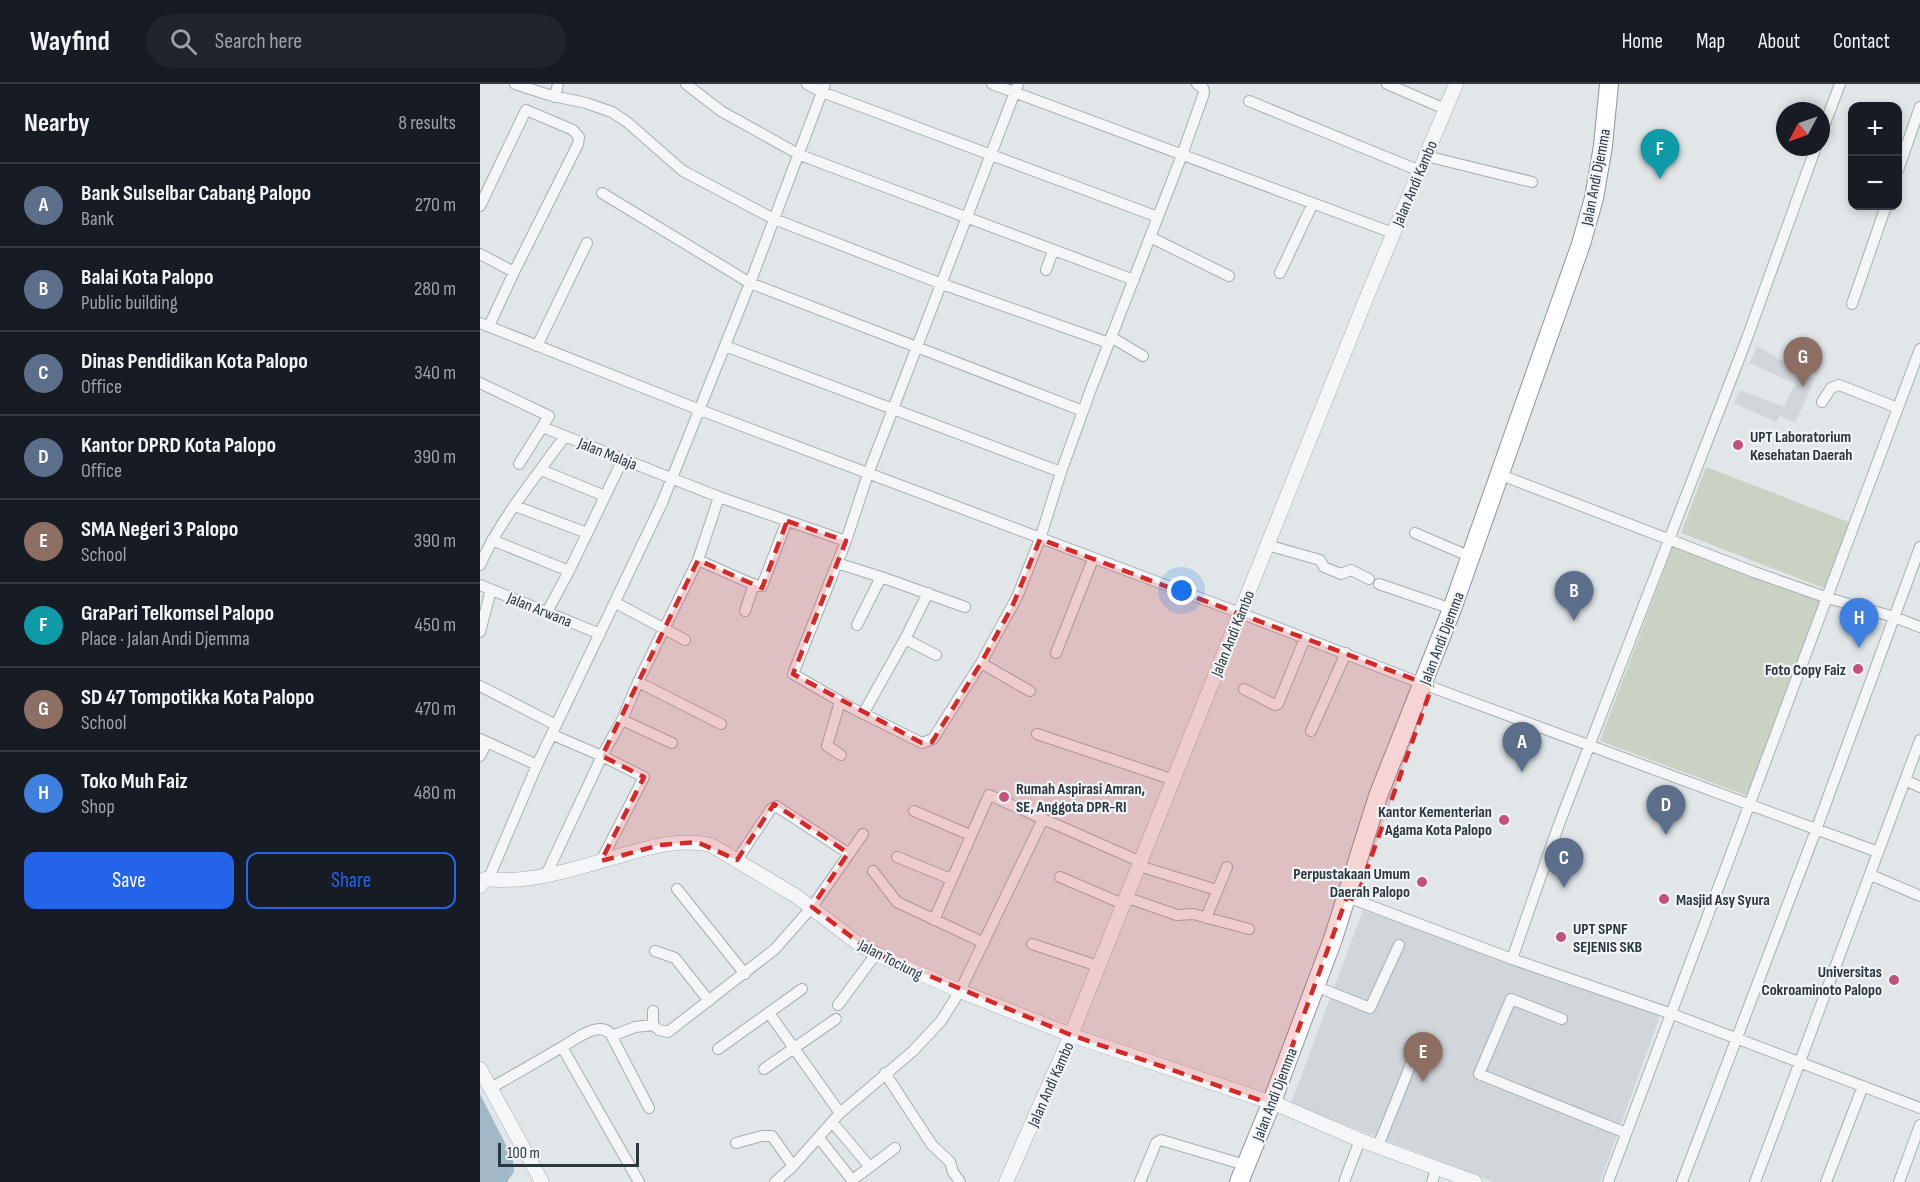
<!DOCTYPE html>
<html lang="en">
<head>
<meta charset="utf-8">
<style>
	:root { --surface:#171b24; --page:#20242c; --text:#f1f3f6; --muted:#9ea1a6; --line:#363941; --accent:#2563eb }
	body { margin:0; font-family:"Sofia Sans Condensed",sans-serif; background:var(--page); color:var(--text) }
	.controls { position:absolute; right:18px; top:18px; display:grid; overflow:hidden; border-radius:12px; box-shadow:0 3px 9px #0003 }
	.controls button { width:54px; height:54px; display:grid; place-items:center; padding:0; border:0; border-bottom:2px solid var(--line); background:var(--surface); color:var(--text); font:30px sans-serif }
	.compass { position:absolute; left:1296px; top:18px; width:54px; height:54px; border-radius:50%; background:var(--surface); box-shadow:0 3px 9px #0003; rotate:229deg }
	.scale { position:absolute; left:18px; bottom:15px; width:141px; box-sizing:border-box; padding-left:6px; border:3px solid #2b373f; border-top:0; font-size:16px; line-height:21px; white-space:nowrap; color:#2b373f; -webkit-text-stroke:4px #f1f4f6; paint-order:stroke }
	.you { position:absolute; left:702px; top:507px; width:21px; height:21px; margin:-15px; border:4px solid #fff; border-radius:50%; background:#1a73e8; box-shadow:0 0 0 9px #1a73e833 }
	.badge { display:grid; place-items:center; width:39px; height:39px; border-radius:50%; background:var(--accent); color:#fff; font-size:20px; font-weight:700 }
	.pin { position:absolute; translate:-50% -50px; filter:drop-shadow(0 2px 3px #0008) }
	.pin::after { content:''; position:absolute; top:32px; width:21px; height:18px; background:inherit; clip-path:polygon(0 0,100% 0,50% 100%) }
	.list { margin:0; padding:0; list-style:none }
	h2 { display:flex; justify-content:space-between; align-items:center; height:78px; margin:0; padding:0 24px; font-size:26px }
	h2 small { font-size:20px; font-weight:400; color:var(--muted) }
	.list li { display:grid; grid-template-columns:39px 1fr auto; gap:18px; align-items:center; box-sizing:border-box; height:84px; padding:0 24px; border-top:2px solid var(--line) }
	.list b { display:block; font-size:22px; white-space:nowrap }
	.list p { margin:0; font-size:20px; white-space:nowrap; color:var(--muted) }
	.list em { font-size:20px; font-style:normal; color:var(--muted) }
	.actions { display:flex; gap:12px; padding:18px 24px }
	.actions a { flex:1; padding:14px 0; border:2px solid var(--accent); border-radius:12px; text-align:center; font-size:21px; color:var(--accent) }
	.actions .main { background:var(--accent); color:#fff }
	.icon { flex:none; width:33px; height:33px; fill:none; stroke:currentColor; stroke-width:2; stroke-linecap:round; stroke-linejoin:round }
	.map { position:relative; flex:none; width:1440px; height:1098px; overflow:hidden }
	header { display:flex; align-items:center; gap:36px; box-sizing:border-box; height:84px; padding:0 30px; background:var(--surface); border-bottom:2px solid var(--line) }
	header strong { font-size:28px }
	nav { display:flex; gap:33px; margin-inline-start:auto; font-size:21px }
	.search { width:420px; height:54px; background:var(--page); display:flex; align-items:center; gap:15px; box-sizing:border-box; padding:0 21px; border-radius:33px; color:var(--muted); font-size:22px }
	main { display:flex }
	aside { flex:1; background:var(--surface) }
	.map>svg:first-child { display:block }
	.built { fill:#d0d6da }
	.green { fill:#cad2c3 }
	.water { fill:#9fbac6 }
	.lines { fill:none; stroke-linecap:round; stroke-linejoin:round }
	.minor-casing { stroke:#a7aeb3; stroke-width:12 }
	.tertiary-casing { stroke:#a7aeb3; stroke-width:15 }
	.trunk-casing { stroke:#8a969e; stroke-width:20 }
	.minor { stroke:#f4f6f7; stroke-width:10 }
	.tertiary { stroke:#f4f6f7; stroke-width:14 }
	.trunk { stroke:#fff; stroke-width:18 }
	.marked { fill:#d62828; fill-opacity:0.2; stroke:#d62828; stroke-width:4.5; stroke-dasharray:12 8; stroke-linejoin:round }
	.poi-dot { fill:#c3517b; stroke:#f1f4f6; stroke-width:2 }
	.labels { text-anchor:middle; stroke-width:4.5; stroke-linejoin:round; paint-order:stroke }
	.street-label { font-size:16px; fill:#2b373f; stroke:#f1f4f6 }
	.poi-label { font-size:16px; font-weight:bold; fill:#2b373f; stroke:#f1f4f6; text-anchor:start }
</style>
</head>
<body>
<header>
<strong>Wayfind</strong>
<div class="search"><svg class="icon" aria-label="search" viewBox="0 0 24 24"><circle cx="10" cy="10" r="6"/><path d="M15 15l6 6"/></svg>Search here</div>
<nav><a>Home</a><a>Map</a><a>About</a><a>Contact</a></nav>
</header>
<main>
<aside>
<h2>Nearby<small>8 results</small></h2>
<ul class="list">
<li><span class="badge" style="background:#5c6f8a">A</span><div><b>Bank Sulselbar Cabang Palopo</b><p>Bank</p></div><em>270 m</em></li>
<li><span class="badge" style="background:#5c6f8a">B</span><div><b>Balai Kota Palopo</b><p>Public building</p></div><em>280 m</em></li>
<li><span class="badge" style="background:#5c6f8a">C</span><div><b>Dinas Pendidikan Kota Palopo</b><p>Office</p></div><em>340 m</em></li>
<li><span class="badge" style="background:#5c6f8a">D</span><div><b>Kantor DPRD Kota Palopo</b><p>Office</p></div><em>390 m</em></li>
<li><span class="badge" style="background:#8d6e63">E</span><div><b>SMA Negeri 3 Palopo</b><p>School</p></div><em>390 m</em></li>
<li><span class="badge" style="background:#0f9aa8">F</span><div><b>GraPari Telkomsel Palopo</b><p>Place · Jalan Andi Djemma</p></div><em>450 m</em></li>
<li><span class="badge" style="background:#8d6e63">G</span><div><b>SD 47 Tompotikka Kota Palopo</b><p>School</p></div><em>470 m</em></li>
<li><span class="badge" style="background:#3f7fe0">H</span><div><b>Toko Muh Faiz</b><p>Shop</p></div><em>480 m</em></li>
</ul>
<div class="actions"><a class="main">Save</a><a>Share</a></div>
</aside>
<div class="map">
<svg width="1440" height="1098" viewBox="0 0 1440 1098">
	<rect width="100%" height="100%" fill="#e1e6e9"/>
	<!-- built -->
	<path class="built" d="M1277,262l58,33 -20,44 -15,-7 -4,6 -42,-19 6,-13 44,17 11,-23 -45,-21z
		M883,826l298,103 -61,169h-105l-204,-78z"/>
	<!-- green -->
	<path class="green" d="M1226,383l145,56 -25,66 -145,-56z
		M1193,462l147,55 -72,195 -148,-55z"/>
	<!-- water -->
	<path class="water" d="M0,1010l33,65 1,13 -7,10h-27z"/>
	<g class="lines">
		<!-- minor casing -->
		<g class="minor-casing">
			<path id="minor" d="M35,0l34,11 37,8 26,9 15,10 56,49 91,48 168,65 167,59
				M206,0l35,27 79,44 334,125
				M327,0l15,8 336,125
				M512,0l401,149
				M538,0l-150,390 -22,67 -53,133 57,33 72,36 11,-4 48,-76 36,-66 23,-58 21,-67 30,-83 91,-234 22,-62 -1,-5 -6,-4
				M907,0l58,25
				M75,13l3,-13
				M769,17l171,70
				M1341,50l19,-50
				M946,72l106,26
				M1418,86l22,-63
				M122,109l148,90 333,128
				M0,122l46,-96 47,20 6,7 -1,7 -64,128 -34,-18
				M670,153l79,39
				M566,186l7,-19
				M800,189l33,-70
				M1372,220l34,-98
				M0,239l220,87 540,203 183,71 455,168
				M9,242l25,-54
				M631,253l32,19
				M57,262l50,-103
				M245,262l336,126
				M0,299l69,33 -30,48
				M1342,318l9,-14 8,-3 59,23
				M62,343l177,70 127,44
				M61,386l64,26
				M1021,391l253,97 74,26 66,19 26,10
				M35,422l72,27
				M935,449l56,24
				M12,456l77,31
				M787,461l53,15 4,7 17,7 10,-4 18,9
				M218,476l59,26h5l25,-65
				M357,479l44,14
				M0,481c21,-47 55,-87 85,-129
				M899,500l73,25
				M0,501l120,49
				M136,519l69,37
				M265,527l9,-27
				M67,528l22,-41 54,-112
				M377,541l24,-48 84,30
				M0,548l11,-42
				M425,555l31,16
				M576,569l37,-94
				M501,579l49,28
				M158,598l83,42
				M0,602l76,39
				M764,605l31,16 3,-1 27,-66
				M360,618l-13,44 14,9
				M383,630l42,-75 23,-46
				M142,636l50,23
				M831,647l35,-78
				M557,650l137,46
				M73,651l49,21 42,21 -43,84
				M0,655l57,26
				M0,672l7,-14
				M1425,696l15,7
				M434,727l56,24
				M417,773l54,22
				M257,776l34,-51 5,-3 72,47
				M659,782l78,24
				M393,787l24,31 87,41
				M66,791l56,-119 20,-36 16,-38 60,-122 21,-63
				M1391,791l49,21
				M580,793l63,27
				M8,796l49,-115 125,-262 88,-220 75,-199
				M197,805l68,85
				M645,813l52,18 16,-1 56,15
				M867,813l165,62 160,55 248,94
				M726,834l21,-51
				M454,836l55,-125 152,67
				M552,860l66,22
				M175,867l20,7 34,43
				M1032,875l47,-135 187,-483 70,-194
				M845,906l45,18 29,-63
				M358,921l38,-51
				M173,927v14l6,5 9,2 107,-83 37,-42 51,-73
				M289,929l71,100
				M1082,935l-51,-20 -32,75 147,59
				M132,952l23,-9 18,-2
				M82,963c13,-7 35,-26 48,-14l39,75
				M238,965l84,-60
				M284,985l72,-50
				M405,989l47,72 18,17 3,10 7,10
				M11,1004l71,-41 77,135
				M352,1038l38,45 25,-19
				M339,1054l33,42 18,-13
				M256,1059l26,-7h10l21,30
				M898,1062l39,-97
				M295,1098l18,-16 47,-53 73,-62 28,-30 19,-30 83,-172
				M660,1098l16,-39 5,-3 84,25
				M864,1098l16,-42
				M952,1098l5,-15
				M1128,1098l312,-833
				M1202,1098l134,-352 104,-283
				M1275,1098l165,-442
				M1346,1098l37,-96
				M1419,1098l21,-57"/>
		</g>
		<!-- tertiary casing -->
		<g class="tertiary-casing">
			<path id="tertiary" d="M0,802l5,-7c41,5 87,-9 127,-21 32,-9 65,-21 99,-13l85,51 64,49 16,9 84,37 111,44 210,71 79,34 115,42
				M0,985l62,113
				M526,1098l65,-147 297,-741 88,-210"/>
		</g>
		<!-- trunk casing -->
		<g class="trunk-casing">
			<path id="trunk" d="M759,1098l32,-78 62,-165 45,-143 74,-187 129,-365 13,-46 9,-52 6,-62"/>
		</g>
		<!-- minor -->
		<use href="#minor" class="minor"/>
		<!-- tertiary -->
		<use href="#tertiary" class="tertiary"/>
		<!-- trunk -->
		<use href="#trunk" class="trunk"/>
	</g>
	<!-- marked area -->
	<path class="marked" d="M307,437l59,20 -53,133 129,69 10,-1 49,-79 31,-56 28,-68 392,147 -76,214 -9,-3 -76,207 -200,-69 -201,-84 -58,-44 36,-54 -74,-49 -37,56 -40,-18 -37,3 -59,16 43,-84 -42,-21 96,-196 64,28z"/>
	<!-- markers -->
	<g class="poi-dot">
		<circle cx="1258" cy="361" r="6"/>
		<circle cx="1378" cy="585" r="6"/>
		<circle cx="524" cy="713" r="6"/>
		<circle cx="1024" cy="736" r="6"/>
		<circle cx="942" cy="798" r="6"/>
		<circle cx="1184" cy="815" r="6"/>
		<circle cx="1081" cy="853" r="6"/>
		<circle cx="1414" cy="896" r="6"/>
	</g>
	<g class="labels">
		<!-- street labels -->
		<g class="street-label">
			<text transform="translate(1115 93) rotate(-79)" y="6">Jalan Andi Djemma</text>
			<text transform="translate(934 99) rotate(-67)" y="6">Jalan Andi Kambo</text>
			<text transform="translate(128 369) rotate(22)" y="6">Jalan Malaja</text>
			<text transform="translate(60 525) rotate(22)" y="6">Jalan Arwana</text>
			<text transform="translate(752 549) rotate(-68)" y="6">Jalan Andi Kambo</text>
			<text transform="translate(961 554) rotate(-69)" y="6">Jalan Andi Djemma</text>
			<text transform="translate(411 875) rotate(27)" y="6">Jalan Tociung</text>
			<text transform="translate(570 1000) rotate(-66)" y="6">Jalan Andi Kambo</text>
			<text transform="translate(794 1010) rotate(-69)" y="6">Jalan Andi Djemma</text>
		</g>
		<!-- poi labels -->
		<g class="poi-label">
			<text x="1270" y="358">UPT Laboratorium<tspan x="1270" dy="18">Kesehatan Daerah</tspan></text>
			<text x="1366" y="591" text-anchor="end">Foto Copy Faiz</text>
			<text x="536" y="710">Rumah Aspirasi Amran,<tspan x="536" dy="18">SE, Anggota DPR-RI</tspan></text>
			<text x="1012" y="733" text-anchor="end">Kantor Kementerian<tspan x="1012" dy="18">Agama Kota Palopo</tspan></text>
			<text x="930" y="795" text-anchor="end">Perpustakaan Umum<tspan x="930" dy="18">Daerah Palopo</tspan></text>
			<text x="1196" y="821">Masjid Asy Syura</text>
			<text x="1093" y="850">UPT SPNF<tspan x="1093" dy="18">SEJENIS SKB</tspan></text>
			<text x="1402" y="893" text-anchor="end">Universitas<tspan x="1402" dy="18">Cokroaminoto Palopo</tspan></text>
		</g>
	</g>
</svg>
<div class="controls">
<button>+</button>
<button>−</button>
</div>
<svg class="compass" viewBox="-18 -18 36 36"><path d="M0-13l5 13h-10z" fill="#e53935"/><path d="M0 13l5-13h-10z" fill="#9ea1a6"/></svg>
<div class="scale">100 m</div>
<div class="you"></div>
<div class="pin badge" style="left:1042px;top:688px;background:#5c6f8a">A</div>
<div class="pin badge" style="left:1094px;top:537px;background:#5c6f8a">B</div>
<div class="pin badge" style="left:1084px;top:804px;background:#5c6f8a">C</div>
<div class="pin badge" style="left:1186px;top:751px;background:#5c6f8a">D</div>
<div class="pin badge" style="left:943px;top:998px;background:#8d6e63">E</div>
<div class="pin badge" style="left:1180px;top:95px;background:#0f9aa8">F</div>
<div class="pin badge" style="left:1323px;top:303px;background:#8d6e63">G</div>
<div class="pin badge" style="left:1379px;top:564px;background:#3f7fe0">H</div>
</div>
</main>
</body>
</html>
